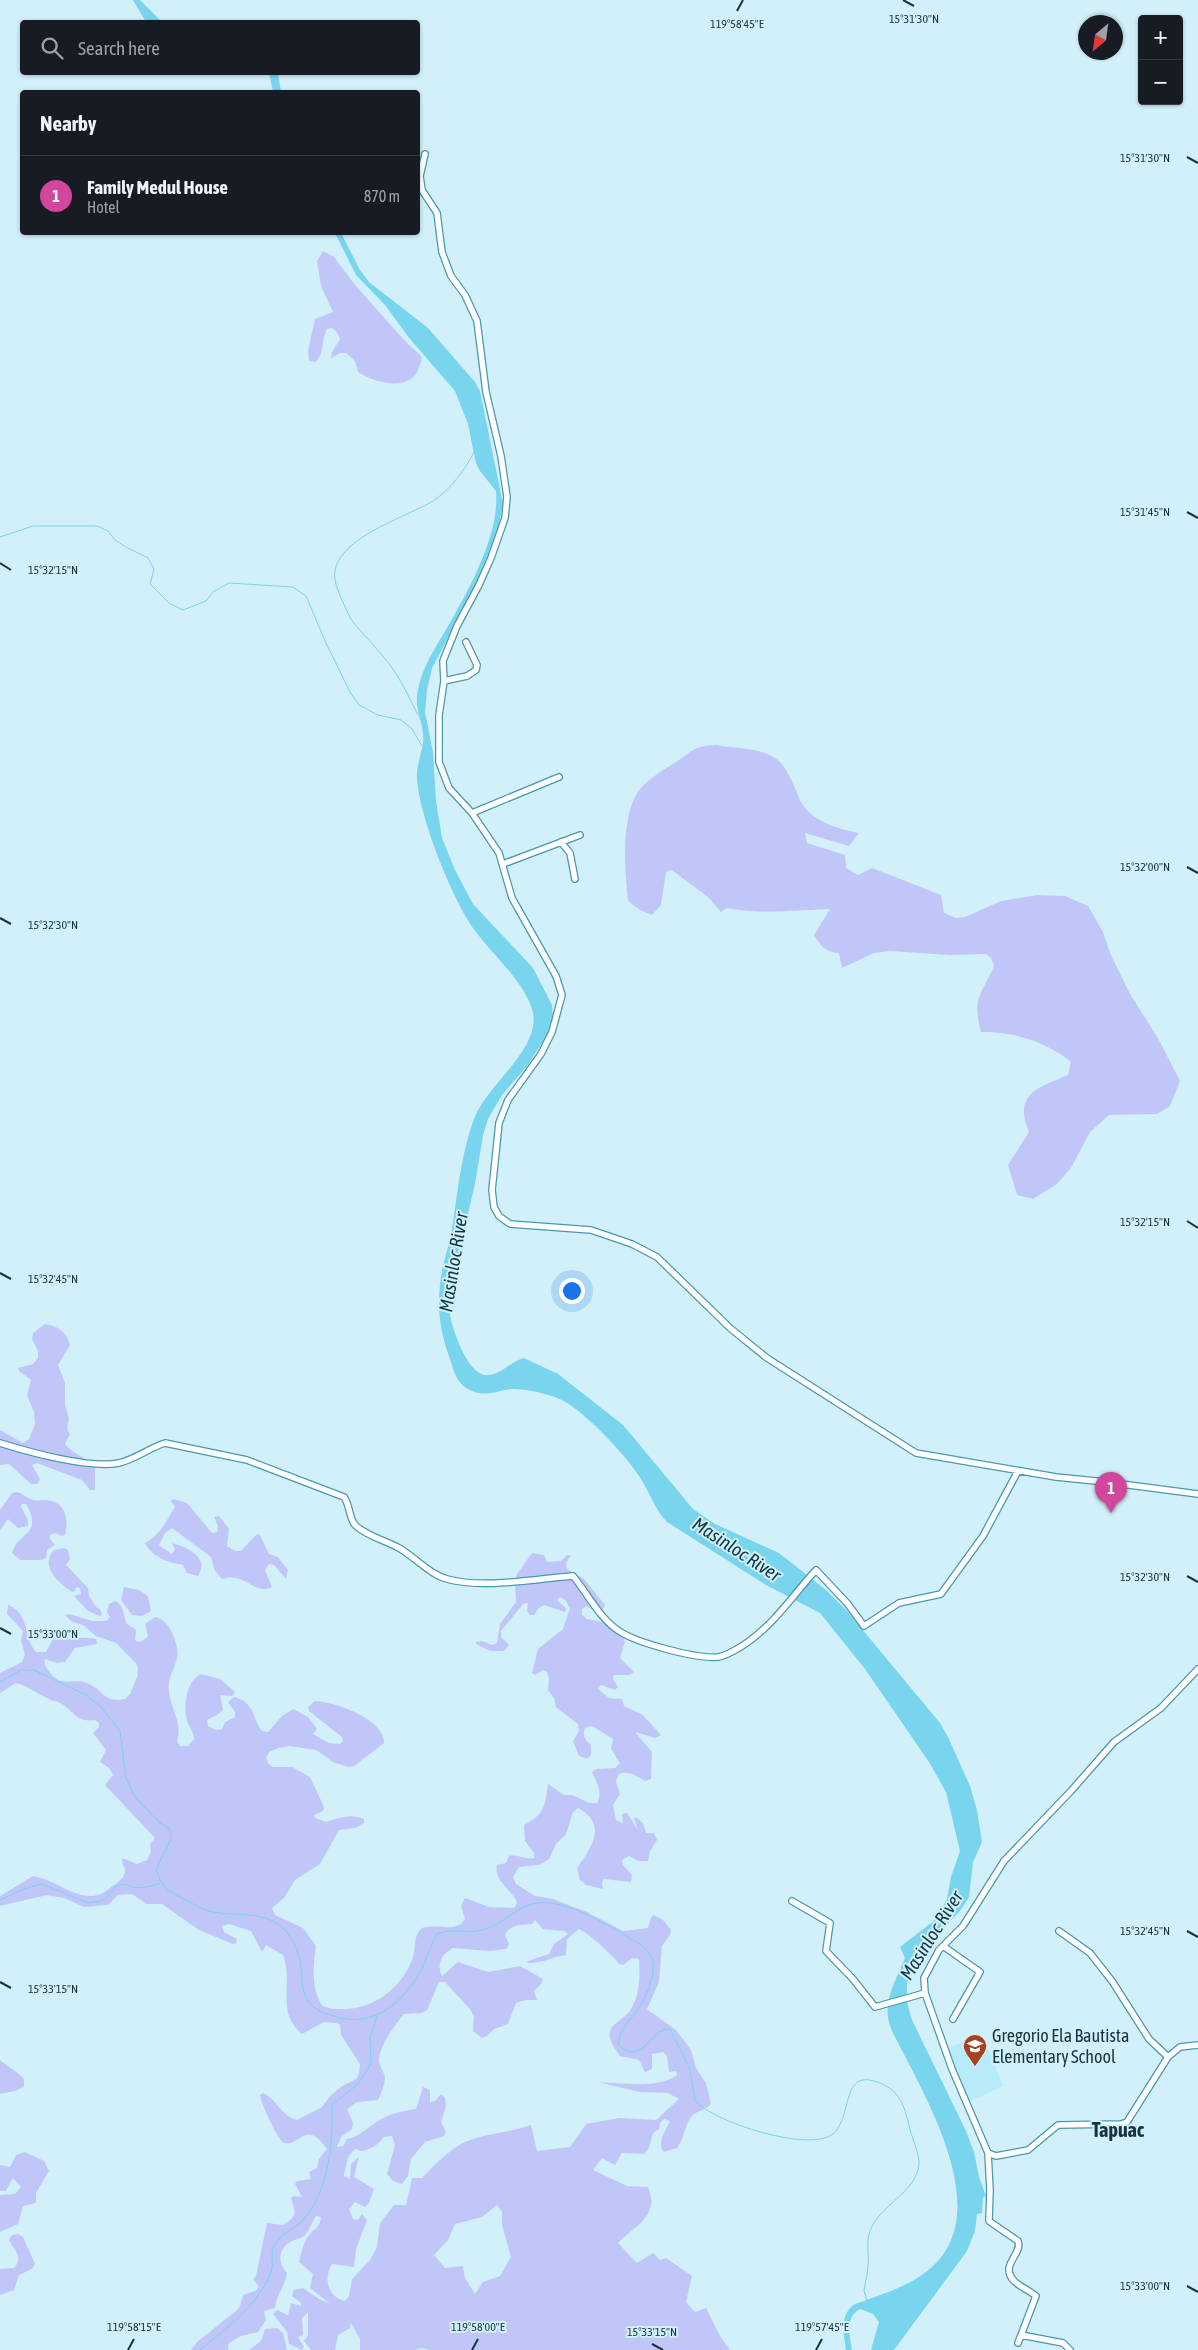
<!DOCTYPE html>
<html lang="en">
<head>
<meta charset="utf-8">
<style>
	:root { --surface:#171b24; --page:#242831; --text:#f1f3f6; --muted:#9ea1a6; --line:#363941; --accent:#0f766e }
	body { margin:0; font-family:"Asap Condensed",sans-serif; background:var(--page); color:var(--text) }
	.controls { position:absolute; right:15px; top:15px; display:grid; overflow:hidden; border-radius:5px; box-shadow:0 1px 4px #0004 }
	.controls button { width:45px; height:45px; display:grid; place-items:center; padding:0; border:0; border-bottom:1px solid var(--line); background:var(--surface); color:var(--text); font:25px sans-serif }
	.compass { position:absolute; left:1078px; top:15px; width:45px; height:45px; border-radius:50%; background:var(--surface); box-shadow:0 1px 4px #0004; rotate:209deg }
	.you { position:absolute; left:571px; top:1290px; width:18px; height:18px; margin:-12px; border:4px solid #fff; border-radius:50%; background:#1a73e8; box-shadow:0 0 0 8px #1a73e833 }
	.badge { display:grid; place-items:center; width:32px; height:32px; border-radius:50%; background:var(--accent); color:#fff; font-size:16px; font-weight:700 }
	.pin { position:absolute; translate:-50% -41px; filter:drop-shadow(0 1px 2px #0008) }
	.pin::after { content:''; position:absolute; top:26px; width:18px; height:15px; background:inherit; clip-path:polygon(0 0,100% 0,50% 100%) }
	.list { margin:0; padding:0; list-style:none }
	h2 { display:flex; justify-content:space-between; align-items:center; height:65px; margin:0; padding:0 20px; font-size:21px }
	h2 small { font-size:16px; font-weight:400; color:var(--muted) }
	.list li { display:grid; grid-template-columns:32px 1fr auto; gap:15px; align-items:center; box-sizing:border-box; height:80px; padding:0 20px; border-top:1px solid var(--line) }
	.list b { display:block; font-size:19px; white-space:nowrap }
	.list p { margin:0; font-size:16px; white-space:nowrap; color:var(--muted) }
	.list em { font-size:16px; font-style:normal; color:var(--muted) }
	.icon { flex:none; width:28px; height:28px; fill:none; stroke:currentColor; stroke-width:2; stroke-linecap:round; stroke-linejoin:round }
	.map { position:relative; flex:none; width:1198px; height:2350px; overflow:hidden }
	.search { position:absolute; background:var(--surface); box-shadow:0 1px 4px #0004; left:20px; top:20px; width:400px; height:55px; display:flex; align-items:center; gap:12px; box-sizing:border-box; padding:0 18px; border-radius:5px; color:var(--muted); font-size:19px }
	.panel { position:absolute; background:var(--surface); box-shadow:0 1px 4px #0004; left:20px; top:90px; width:400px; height:145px; border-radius:5px }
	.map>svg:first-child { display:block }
	.built { fill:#b7ebfa }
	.green { fill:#c0c7f8; fill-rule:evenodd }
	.water { fill:#79d4ee }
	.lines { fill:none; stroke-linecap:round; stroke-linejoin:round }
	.stream { stroke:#79d4ee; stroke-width:1 }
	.minor-casing { stroke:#4898ae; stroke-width:8 }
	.minor { stroke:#fff; stroke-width:5.5 }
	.ticks { fill:none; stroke:#153640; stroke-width:2 }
	.labels { text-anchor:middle; stroke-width:4; stroke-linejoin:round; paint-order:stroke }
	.poi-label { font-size:18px; fill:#153640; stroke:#d2f0f9; text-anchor:start }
	.water-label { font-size:19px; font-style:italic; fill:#0f3a45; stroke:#d2f0f9 }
	.quarter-label { font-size:20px; font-weight:bold; fill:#153640; stroke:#d2f0f9 }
	.ticks-label { font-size:12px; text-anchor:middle; fill:#153640; stroke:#d2f0f9; stroke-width:4; stroke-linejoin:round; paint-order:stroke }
</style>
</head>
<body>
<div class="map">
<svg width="1198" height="2350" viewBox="0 0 1198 2350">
	<rect width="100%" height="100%" fill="#d2f0f9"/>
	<!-- built -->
	<path class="built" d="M972,2039l13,3 18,44 -34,16 -22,-54z"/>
	<!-- green -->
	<path class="green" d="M323,251l11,6 22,29 48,54 17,16c1,4 0,6 -2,11 -7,26 -44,16 -61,5l-3,-11 -9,-8h-5l-10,5 1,-6 8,-13 -3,-7 -5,-4 -5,1c-6,10 -2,23 -11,33l-7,-1 -1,-10 7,-32 18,-7 -12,-26 -4,-25z
		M717,745c19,4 48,2 63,17 9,10 15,26 20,38 10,21 38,29 59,33l-10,13 -44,-13 2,10 38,12 1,13 12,7 14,-7 69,27 3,18 12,5 9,-1 36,-16 36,-6 28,1 23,10 15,26 7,21 19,39 30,48 21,41 -10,25 -13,8 -48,1 -19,17 -19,36 -14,16 -24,15 -16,-4 -9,-30 21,-33c-16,-38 8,-44 39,-57l3,-13c-23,-20 -60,-31 -90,-30 -9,-34 0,-37 13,-66l-3,-8 -5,-4 -36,1 -60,-4 -16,2 -32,15 -3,-15c-14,-1 -18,-7 -25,-18l16,-26c-35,1 -68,6 -103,-1l-6,4 -12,-14 -37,-28 -6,2 -5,33 -9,10 -12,-5 -12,-9c-3,-29 -8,-87 12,-112 9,-10 21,-18 33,-25 19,-12 19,-18 44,-19z
		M45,1324c13,2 22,8 25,21l-12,20 7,18v22l4,14 -2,10 3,5 -5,10c7,10 20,12 30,23v23h-5l-8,-10 -45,-17 -5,2 8,14 -3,5h-6l-22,-20 -9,1v-35l23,13 6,-4 6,-15 -1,-12 -7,-17 4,-15 -12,-9 -1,-3 15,-4 5,-6v-7l-6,-12 1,-6z
		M16,1492c8,1 10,6 17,8 4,1 9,0 12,0 21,1 24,19 20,35l-3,1 -7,-3 -5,2v4l5,6 -8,5 -1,8 -5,2h-21l-8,-7c5,-20 32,-18 14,-49h-4l-1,3 7,13v6l-10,2 -10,-9 -8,11v-20l12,-17z
		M173,1499l14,4 25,30 5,-1 1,-6 -4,-9 5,-1 10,13 -2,17 8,5h6l16,-17 3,1 9,19 9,3 10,13 -2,9 -12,-14 -5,-1 -4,6 7,17c-17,9 -28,-16 -50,-8l-7,-8 -4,-14 -39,-29 -7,5 -6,12 13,9 3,-5 -3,-6c16,4 38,15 26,33l-11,-3 -4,-8c-16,-3 -30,-7 -38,-22 15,-8 21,-22 30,-36l-4,-6z
		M64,1548l4,2 2,9 -4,6 22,23 1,8 8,12 3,1 2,6 -2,1 -12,-5 -14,-15 7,-2 -1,-6 -4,-1 -1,4 -3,1c-13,-9 -33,-25 -18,-42z
		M532,1553l12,2 3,7 14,-1 6,-6h4l-5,8 1,6 17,10 21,26 -6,10 -12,-9 -5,3v6l5,4 15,3 22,17 1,3 -5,16 14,14 -4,3h-16l-1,4 5,8 -3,3 -14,-5 -3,4 11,9 13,1 2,7 19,9 18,20 -6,3 -20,-6 17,20 -1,27 -6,2c-8,-5 -17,-11 -26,-7l-3,7 4,13 -7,11 3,15 7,3 -1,-9 5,-1 11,17 -4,-12h3l6,5 3,10h8l3,7 -7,11 -2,10h-10l-9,-5 -7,4 1,5 9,10 -1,7 -27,-3 -2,3 1,7 -17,-4 -6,-5 -3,-12c15,-21 31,-44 1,-60l-5,4 -7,22 -10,10 -7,15 -10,6 -20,2 -6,10 3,7 19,12 18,3 34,13 36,19 25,-3 3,-11 3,-2 9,5 8,10 -1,5 -8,11 -3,36 -12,27 29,21 15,20 5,18 10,15 5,21c-7,8 -15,6 -20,13 -7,10 -7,22 -14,31l-13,4c-8,-8 2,-22 6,-31l-6,-2 -4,4 -1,6 -6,4 -4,15 -5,6 -22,-1 -7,12 -13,-7 -9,12 34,16 21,1c12,29 -12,38 -30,56l19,20 16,-10 7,7 6,-2 26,18 -6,26 9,10 11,-4 14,28 10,14h-301l-7,-2 -7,2h-55v-11l-9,-16 -1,5 -12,7 -3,15h-24l-7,-9 4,-6v-23l-6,6 1,17 -5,2 6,10 -2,3 -13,-6 -2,-12 -14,-18 4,-4 11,5 3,-12 10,3v-3l-9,-7 2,-6 9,-2 16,11 10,4 -19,-15 3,-14 -14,-12c2,-8 5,-22 11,-28 6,-7 10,-7 11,-17l-5,-1c-4,6 -7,16 -12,20 -3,3 -8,3 -12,5 -14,7 -15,21 -5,32 -2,14 -10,20 -12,35l-11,3 2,9 -8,12 -17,4 -12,7 -1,7h-37l6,-8 40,-32 3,-4 3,-11 12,-4 4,-4 -6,-8 3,-3 11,-53 16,2c14,-9 13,-11 8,-27l3,-2 8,1 -7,-13 2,-3 14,-2 -2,-7 8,-4 2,-9 8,-10c-22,-31 -26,-2 -43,-6 -5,-1 -24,-41 -24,-48l3,-2c14,6 18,23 34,27l25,-13 8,-11 12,-10 14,-7 3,-5 1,-10 -19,-29 -1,-10 -3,-2 -13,-1 -22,12c-27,-22 -8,-50 -19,-79l-17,-10 -4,7 -11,-21 -22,-7 -7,2 2,6 13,7 -1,4 -3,1 -34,-14 -37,-26h-16l-14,-10 -14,1 -10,10 -24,2 -20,-9 -17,-3 -47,11v-10l33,-20c27,4 53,35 78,11 5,-3 15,-10 14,-17 -1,-4 -3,-6 -3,-11h3l12,5 10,-4 4,-8 -1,-8 5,-6 -50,-53 8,-10 -4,-7 -9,-6 6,-12 -13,-17 6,-6v-4l-4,-3c-20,3 -21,-10 -35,-17 -3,-2 -8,-2 -11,-4 -12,-5 -22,-14 -33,-16l-16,10v-20l22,-11 3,-7 -4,-15 2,-9 -16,-17 1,-9c22,8 16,35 28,47h10l7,-13c16,3 25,-4 43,0l1,5 -22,4 -10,14 -8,1 -12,-4c-1,5 0,7 3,11 14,20 25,7 39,13 17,7 16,20 38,16l5,-5 7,-17 1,-9 -2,-5 -20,-20 -20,-7 -13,-11 -11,-3 -7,-7 4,-1 23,7h14l4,-4 -3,-5 2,-8 6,-3c10,4 8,15 12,23l9,6 -1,10 3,2 4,-1 6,-5 -3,-12 10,-7c14,1 25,29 22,41 -3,13 -10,20 -8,34 2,17 14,32 8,49l3,5h8l6,-7c0,-7 -5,-12 -7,-18 -4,-15 -1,-40 14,-47l19,5 15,13 -3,4 -12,-1 3,15 -6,5 -10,5 1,6 8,4 6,-1 3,-7 10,-5v-5l-7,-10 6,-5c21,5 18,21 28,34l6,1 14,-16 11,-7 15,8 9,12 -4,5 16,9 11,1 3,-3 -1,-4 -33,-26 -1,-4 7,-6c20,1 70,18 69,42l-30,23 -6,1 -15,-5 -17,-12 -26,-4 -12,2 -9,4 -3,6 2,5 4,4h20l18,10 14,30 -1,4 -9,4 1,3 11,4c13,-4 24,-9 38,-3v4l-9,5 -16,2 -19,34 -25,16 -11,18 -12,10 3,7 28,13 13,18c-3,19 -5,45 7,60 6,3 13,3 19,3 31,1 59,-21 70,-49 5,-12 0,-23 10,-32 16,-5 33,6 43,-9l-4,-13 4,-8 24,9 25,1 3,-5c-4,-13 -24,-22 -20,-38l9,-2 3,-7c9,-2 17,4 25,2v-5l-9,-12 -1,-16c21,-11 21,-20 24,-41l16,11h8l17,8h8c6,-10 0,-21 -5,-31l5,-3 18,-1 5,-5 -9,-14 2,-10 -21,-13 -7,2c-3,9 0,12 6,17v10l-4,4 -8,-3 -6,-15 6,-10 -1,-7 -22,-17 -2,-9 -6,-8 1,-11 -2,-7 -4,-2 -8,5 -3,-2 6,-24 25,-20 7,-21 -5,-8 -5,-3 -3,3 9,8 -1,4 -21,-7 -6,4 -4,6h-4l-3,-4 1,-8 -5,1 -22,27v6l8,8 -5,6h-14l-14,-7v-2l6,-1 10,4 5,-2 3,-19 16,-22 -1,-20 2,-8zM535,1920l8,9 21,2 4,3 -14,10 -5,10 -21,7 -2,1 2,1c17,0 23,-6 38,-8l1,-16 12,-10c9,4 35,27 40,35l4,1 9,-7 7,1c1,19 1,42 -13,56 -5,5 -15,10 -16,17 -2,9 6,17 10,24l19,4 6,12 7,-3v-15l11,-2 4,4 2,16 7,-1 1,4c-17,14 -57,8 -79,7l42,10 28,1 11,6 -23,21 -37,-2 -33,6 -16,23 -33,4 -6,-26c-22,8 -47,8 -68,18 -16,8 -29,23 -41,35h-10l-6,27h-12l-14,18 -3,24 -7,13 -18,19 -3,17 -4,5c-17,-4 -22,-22 -13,-37l22,3 2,-18 11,-29 -5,-6 -4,6 -5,-1 -4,-10 6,-7 10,5 4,-4 5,-14 -20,-12 5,-20 -8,7 -1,15 -6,-3c2,-10 3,-22 12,-27l5,2c9,-1 17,-6 23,-14l8,-1 3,9 -8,29 6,7 9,3 6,-8 3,-17 14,-17 19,-6 2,-4 -5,-10 5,-16 -1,-8 -4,-4 -6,7 -5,1v-12l-7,-3 -7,22c-12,2 -24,4 -35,10 -11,6 -21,18 -34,20l-4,7 -6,1 4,-10 11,-8 1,-6 -6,-14 10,-7 21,-2c3,-7 7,-15 7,-23 -1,-5 -5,-10 -6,-15 -1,-15 16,-37 25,-48l18,-1 5,-3 12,-28h6l24,26 5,8 -1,15 9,7 5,-2 7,-7 14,-5 8,-21 10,-3h11l-3,-9 7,-7 2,-5 -23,-13 -32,6 -30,-10 -16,14c-6,-12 0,-22 11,-28l37,3 16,-2 3,-5 -4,-9c5,-11 16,-10 27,-11zM497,2205l5,7v13l9,32 -11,19 -17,6 -8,12 -10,-16 -2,-12 -18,2 -11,-13 14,-15 7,-16 27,-7z
		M124,1587l15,3 9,6 3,15 -9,5 -10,-1 -11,-15z
		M0,2060c8,7 17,11 24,19v8l-9,4 -15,3z
		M25,2152l19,9 5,10 -13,22v10l-13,3 -5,18 -18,8v-37l15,-1 6,-7 -8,-9 -7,13h-6v-26l10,2 6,-12z
		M18,2234l5,3 12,27 -3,5 -13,6 -5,15 -14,5v-26l14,-1c10,-11 0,-18 -5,-28l3,-5z
		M277,2328l6,5 4,17h-38l12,-9 4,-12z"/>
	<!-- water -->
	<path class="water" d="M133,0h7l22,22h-16z
		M269,73h9l3,19h-8z
		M335,233h6l19,37 9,12 59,46 47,54 5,9 23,113 -7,35 -7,18 -18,38 -39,73 -5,22 -2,22 8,40 3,49 6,37 13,32 18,34 60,64 19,37 1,12 -7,20 -19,29 -25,29 -14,24 -5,16 -8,49 -26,110c0,5 -1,11 0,16 2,16 19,69 40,65 13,-1 22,-14 35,-17l34,16 65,51 70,84 22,15 64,29 47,37 21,21 93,112 8,14 22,49 7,24 5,32 -9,20 -4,35 -9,14 -25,26 -12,17 -16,29v19l5,18 54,111 8,21 5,25 7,19 -3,1 -1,16 -5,1 -2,17 -8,20 -73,99h-23l8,-28 -6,-8 -13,-5c-16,9 -10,27 -8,41h-6c-2,-16 -7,-32 7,-45 26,-10 60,-19 81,-40 61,-59 -13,-175 -42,-234 -12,-27 3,-48 13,-73l-5,-11 35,-27 12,-21 4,-22 9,-26 -14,-59 -17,-30 -64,-93 -45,-56 -54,-28 -99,-63c-12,-12 -17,-29 -26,-43 -13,-21 -47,-57 -68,-72 -15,-12 -40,-17 -59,-18 -17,0 -27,11 -48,-1 -9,-6 -12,-16 -15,-26 -12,-32 -15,-57 -9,-91 3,-15 8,-28 10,-43 6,-37 9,-74 22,-109 13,-35 66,-69 59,-106 -6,-28 -40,-58 -57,-81 -23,-30 -58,-118 -59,-155 -1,-15 8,-29 6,-43 -1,-13 -7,-23 -6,-36 2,-29 22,-55 35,-79 20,-35 48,-88 44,-128l-16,-20 -4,-8 -8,-39 -13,-33 -45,-52 -25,-34 -29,-30z"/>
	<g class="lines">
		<!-- stream -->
		<path class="stream" d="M0,537l33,-11h64l11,5 7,9 11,7 22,11 6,11 -4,15 19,19 14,7 23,-9 7,-9 16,-9 64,4 13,9 20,47 24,49 9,13 19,10 23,5 11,9 10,17
			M418,715c-9,-17 -16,-34 -28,-50 -11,-15 -25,-28 -37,-43 -3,-3 -16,-32 -17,-38 -13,-44 74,-67 100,-85 16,-12 29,-29 38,-47
			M0,1682l21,-12h13l52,25 15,12 19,24 6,47 9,19 25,26 9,5 3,9 -16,32c5,16 11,22 26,29 10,5 20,12 31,14 20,4 41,0 60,9 14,7 24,24 27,39 3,14 0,28 8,41 6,9 19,13 29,16 34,10 61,-11 79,-38 9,-14 13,-30 21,-45 17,-7 33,1 49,-5 15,-5 26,-17 40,-23 33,-15 89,24 117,40 4,5 9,10 10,17 2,13 -7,35 -14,45 -8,12 -22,23 -20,38 25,20 30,-18 51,-17l20,40 5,32c19,21 114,52 138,33 21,-18 6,-71 51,-49 16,7 21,23 25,40 2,12 11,28 10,40 -4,29 -40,40 -49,66 -4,11 -1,22 -2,34 0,9 -3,17 -4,26l3,9
			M0,1900l24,-11 18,-5 46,19 13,-2 7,-5 7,-9 9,-3c13,6 22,4 36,-1
			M200,2350c27,-22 57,-44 71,-78 3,-8 -1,-18 3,-26 7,-12 18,-16 28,-25 27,-28 31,-79 30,-116l26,-21 13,-20 -1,-27 7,-20"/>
		<!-- minor casing -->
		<g class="minor-casing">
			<path id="minor" d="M425,154l-5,22 2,14 15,23 5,39 9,24 14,19 12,26 9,71 15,64 6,41 -2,21 -14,40 -12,27 -22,41 -14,35 1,20 -5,34v47l10,26 23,25 27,40 13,45 44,78 6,19 -10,37 -11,22 -33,46 -9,23 -7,67 2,17 5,9 11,8 81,6 41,14 25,13 73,71 37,30 149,95 140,24 50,5 92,12
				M444,681l23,-5 9,-6 1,-5 -11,-23
				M472,813l87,-36
				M561,842l9,11 5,26
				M503,864l77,-29
				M0,1443c29,9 90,26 119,20 17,-4 30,-15 46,-20l82,17 97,37c6,8 5,21 11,28 11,11 30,15 44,23 16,9 30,26 48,31 36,10 88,0 126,-3 15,18 26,42 46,55 18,12 77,28 99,26 8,-1 23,-10 30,-15 27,-19 46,-48 68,-72l31,33 17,23 35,-23 42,-9 42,-58 35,-65
				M792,1901l38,22 -4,28 27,28 22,28 50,-14
				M1059,1931l31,22 22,28 37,58 19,18
				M943,1946l37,26 -27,47
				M988,2153l8,3 32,-6 30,-25 63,-1 6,-2 41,-65 12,-10 18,-2
				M1021,2335l42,8 7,7
				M1018,2343l18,-47c-6,-5 -15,-9 -21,-14 -17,-17 8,-27 3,-41l-29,-20 1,-31 -2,-37 -36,-84 -27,-76 -1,-15 15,-28 24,-24 41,-65 67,-70 43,-49 47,-34 37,-39"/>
		</g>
		<!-- minor -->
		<use href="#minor" class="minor"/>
	</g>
	<!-- ticks -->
	<path class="ticks" d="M903,0l11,6M737,11l6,-11M1187,157l11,6M1187,512l11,6M0,563l11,7M1187,867l11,6M0,918l11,6M1187,1221l11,7M0,1273l11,6M1187,1576l11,6M0,1628l11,6M1187,1931l11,6M0,1982l11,6M1187,2286l11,6M652,2344l11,6M128,2350l6,-11M472,2350l6,-11M816,2350l6,-11"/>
	<!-- icons -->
	<defs>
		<g id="school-pin" transform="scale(1.25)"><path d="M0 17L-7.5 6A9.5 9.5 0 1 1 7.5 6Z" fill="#a8411d" stroke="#d2f0f9"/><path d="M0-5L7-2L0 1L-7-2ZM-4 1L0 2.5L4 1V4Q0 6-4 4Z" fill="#fff"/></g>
	</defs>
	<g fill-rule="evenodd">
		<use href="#school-pin" x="975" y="2046"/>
	</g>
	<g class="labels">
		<!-- poi labels -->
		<g class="poi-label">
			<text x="992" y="2042">Gregorio Ela Bautista<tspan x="992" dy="21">Elementary School</tspan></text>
		</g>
		<!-- water labels -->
		<g class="water-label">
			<text transform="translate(453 1262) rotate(-81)" y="7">Masinloc River</text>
			<text transform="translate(737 1549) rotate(33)" y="7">Masinloc River</text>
			<text transform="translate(931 1935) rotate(-58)" y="7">Masinloc River</text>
		</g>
		<!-- quarter labels -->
		<g class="quarter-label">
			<text x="1118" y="2137">Tapuac</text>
		</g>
	</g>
	<g class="ticks-label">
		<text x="914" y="23">15°31'30"N</text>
		<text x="737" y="28">119°58'45"E</text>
		<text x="1145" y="162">15°31'30"N</text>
		<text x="1145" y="516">15°31'45"N</text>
		<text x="53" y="574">15°32'15"N</text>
		<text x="1145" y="871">15°32'00"N</text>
		<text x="53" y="929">15°32'30"N</text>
		<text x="1145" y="1226">15°32'15"N</text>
		<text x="53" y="1283">15°32'45"N</text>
		<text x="1145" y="1581">15°32'30"N</text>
		<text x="53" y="1638">15°33'00"N</text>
		<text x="1145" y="1935">15°32'45"N</text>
		<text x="53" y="1993">15°33'15"N</text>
		<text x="1145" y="2290">15°33'00"N</text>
		<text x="134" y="2331">119°58'15"E</text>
		<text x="478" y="2331">119°58'00"E</text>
		<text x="822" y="2331">119°57'45"E</text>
		<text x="652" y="2336">15°33'15"N</text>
	</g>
</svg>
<div class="controls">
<button>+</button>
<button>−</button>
</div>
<svg class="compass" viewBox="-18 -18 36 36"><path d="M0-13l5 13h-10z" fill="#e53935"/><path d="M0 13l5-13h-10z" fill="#9ea1a6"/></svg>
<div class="you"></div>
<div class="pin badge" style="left:1111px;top:1513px;background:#d1479c">1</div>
<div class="search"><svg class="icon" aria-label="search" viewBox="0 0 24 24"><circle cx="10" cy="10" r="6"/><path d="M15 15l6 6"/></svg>Search here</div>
<section class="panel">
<h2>Nearby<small></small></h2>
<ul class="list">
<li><span class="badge" style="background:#d1479c">1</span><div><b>Family Medul House</b><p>Hotel</p></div><em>870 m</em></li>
</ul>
</section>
</div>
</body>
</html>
